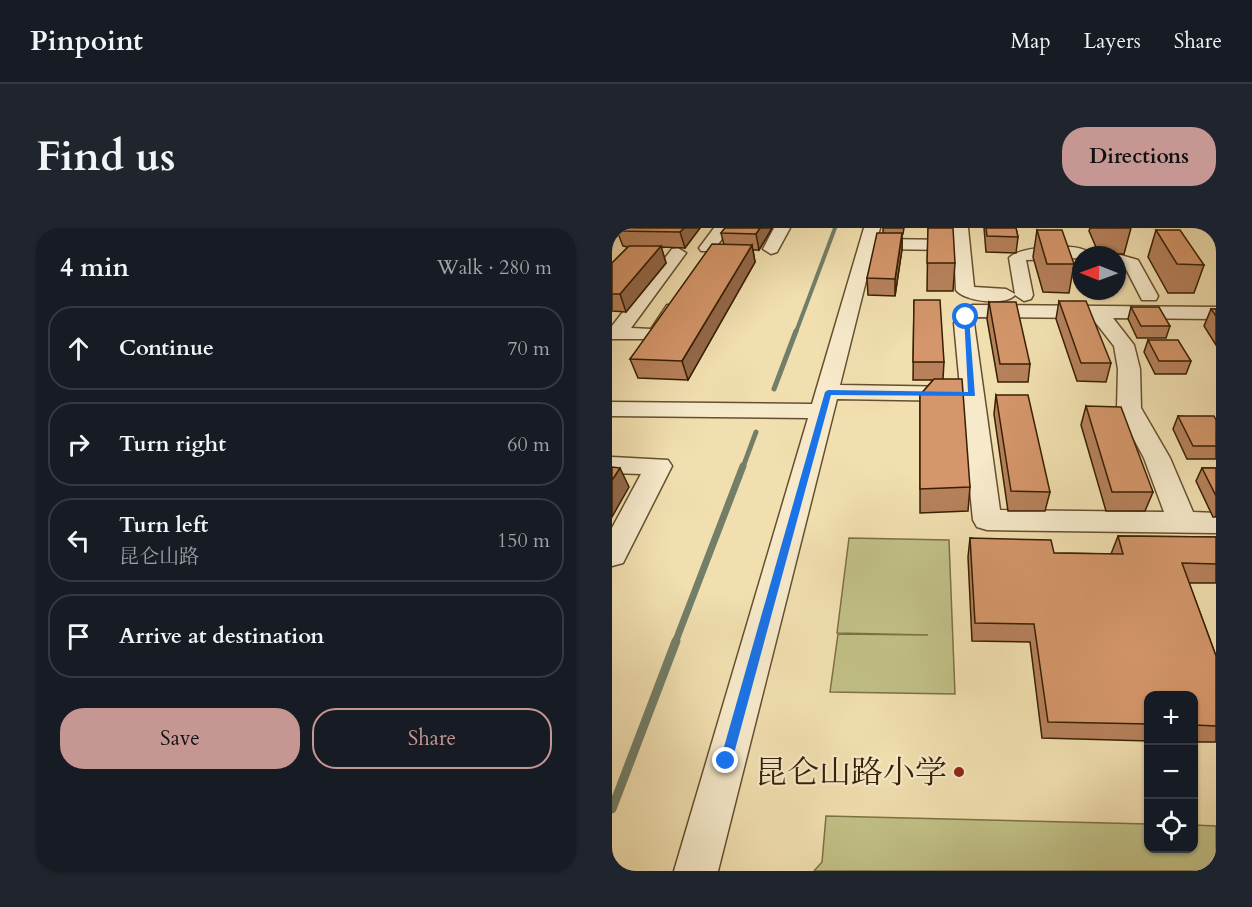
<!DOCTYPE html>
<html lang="en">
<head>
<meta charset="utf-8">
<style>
	:root { --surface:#171b24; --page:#20242c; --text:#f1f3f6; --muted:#9ea1a6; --line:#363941; --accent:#c59692 }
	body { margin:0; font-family:Cardo,"Noto Serif SC",serif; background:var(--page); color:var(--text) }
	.controls { position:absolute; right:18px; bottom:18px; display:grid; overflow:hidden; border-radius:12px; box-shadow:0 2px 4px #0004 }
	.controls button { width:54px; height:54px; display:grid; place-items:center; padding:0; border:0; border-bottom:2px solid var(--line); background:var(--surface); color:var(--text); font:30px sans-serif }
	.compass { position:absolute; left:460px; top:18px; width:54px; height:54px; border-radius:50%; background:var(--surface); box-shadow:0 2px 4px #0004; rotate:271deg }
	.stop { position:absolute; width:18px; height:18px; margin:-14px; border:4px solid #1a73e8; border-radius:50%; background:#fff }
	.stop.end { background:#1a73e8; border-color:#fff; box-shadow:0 2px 6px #0008 }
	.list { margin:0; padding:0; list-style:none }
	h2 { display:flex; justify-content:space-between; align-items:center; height:78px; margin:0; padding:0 24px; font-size:26px }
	h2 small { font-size:20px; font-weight:400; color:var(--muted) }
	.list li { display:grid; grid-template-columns:39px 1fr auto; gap:18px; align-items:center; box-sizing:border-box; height:84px; margin:0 12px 12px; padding:0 12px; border:2px solid var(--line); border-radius:24px }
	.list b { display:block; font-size:22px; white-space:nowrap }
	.list p { margin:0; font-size:20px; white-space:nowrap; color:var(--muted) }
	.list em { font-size:20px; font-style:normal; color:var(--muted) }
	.actions { display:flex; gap:12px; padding:18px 24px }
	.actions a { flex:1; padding:14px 0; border:2px solid var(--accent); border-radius:24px; text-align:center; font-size:21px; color:var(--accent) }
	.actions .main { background:var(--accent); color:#111 }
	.icon { flex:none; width:33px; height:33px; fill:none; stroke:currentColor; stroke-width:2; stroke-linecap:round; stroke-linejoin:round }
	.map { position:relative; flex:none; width:604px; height:643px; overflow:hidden; border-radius:24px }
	header { display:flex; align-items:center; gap:36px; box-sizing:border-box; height:84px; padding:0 30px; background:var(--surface); border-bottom:2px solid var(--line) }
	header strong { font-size:28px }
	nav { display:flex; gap:33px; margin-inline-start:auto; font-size:21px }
	.intro { display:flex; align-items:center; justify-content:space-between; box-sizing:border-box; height:144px; padding:0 36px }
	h1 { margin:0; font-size:42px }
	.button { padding:15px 27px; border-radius:24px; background:var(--accent); color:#111; font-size:21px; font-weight:700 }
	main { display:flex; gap:36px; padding:0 36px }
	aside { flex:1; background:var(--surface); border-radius:24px; box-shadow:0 2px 4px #0004 }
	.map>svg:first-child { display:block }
	.green { fill:#c1c086; stroke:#7c7044; stroke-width:1.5 }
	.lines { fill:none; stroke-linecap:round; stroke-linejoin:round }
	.stream-far3 { stroke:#737e68; stroke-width:4 }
	.stream-far2 { stroke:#737e68; stroke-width:5 }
	.stream-far1 { stroke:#737e68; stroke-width:7 }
	.stream { stroke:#737e68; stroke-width:9 }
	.minor-casing { stroke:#664f2e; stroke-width:3 }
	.minor { fill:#f6eacb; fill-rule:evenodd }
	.wall { fill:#b6815b; stroke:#381f03; stroke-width:1.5 }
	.shaded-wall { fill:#94694a; stroke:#381f03; stroke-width:1.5 }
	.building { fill:#d4966a; stroke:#381f03; stroke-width:1.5 }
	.route { fill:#1a73e8 }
	.poi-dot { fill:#8f2418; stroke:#f6eacb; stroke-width:2 }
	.labels { text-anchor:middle; stroke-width:4.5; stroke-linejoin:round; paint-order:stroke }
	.near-poi-label { font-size:32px; fill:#381f03; stroke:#f6eacb; text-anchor:end }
</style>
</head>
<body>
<header>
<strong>Pinpoint</strong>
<nav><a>Map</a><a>Layers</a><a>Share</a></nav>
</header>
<div class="intro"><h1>Find us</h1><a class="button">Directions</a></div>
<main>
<aside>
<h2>4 min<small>Walk · 280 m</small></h2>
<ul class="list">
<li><svg class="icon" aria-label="ahead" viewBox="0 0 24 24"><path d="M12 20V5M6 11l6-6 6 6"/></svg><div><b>Continue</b></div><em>70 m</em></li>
<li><svg class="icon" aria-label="right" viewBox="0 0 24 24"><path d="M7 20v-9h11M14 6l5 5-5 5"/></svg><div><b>Turn right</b></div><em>60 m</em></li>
<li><svg class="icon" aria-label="left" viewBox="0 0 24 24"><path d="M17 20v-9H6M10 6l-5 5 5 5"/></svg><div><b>Turn left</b><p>昆仑山路</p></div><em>150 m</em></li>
<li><svg class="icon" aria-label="arrive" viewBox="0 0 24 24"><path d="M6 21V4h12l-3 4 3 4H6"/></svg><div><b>Arrive at destination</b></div></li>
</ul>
<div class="actions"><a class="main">Save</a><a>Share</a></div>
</aside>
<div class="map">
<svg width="604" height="643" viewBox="0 0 604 643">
	<rect width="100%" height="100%" fill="#f1dfaf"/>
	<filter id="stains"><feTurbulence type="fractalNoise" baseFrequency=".00333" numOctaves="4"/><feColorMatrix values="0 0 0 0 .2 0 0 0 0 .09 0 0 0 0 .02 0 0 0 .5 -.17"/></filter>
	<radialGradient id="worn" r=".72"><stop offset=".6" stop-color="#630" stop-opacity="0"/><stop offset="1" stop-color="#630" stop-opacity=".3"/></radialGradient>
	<!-- green -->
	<path class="green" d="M237,310l100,2 6,154 -125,-2 8,-58 90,1 -91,-2z
		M214,588l322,8v24h46v-23l22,1v45h-402l8,-9z"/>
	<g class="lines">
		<!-- stream-far3 -->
		<path class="stream-far3" d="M184,104l39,-104"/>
		<!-- stream-far2 -->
		<path class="stream-far2" d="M162,161l22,-58
			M131,239l13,-35"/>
		<!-- stream-far1 -->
		<path class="stream-far1" d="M63,415l68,-177"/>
		<!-- stream -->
		<path class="stream" d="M0,581l64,-168"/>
		<!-- minor casing -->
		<g class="minor-casing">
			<path id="minor" d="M102,0h16l-17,23h-12l-2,-3z
				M162,0h16l-13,24 -6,2 -8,-5z
				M252,0h16l-3,11 76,1 -1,-12h16l6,59 32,2 9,5 -6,-36c9,-12 72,-16 80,-5l-8,2v3l-55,2 7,35 -2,4 -7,2 -9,-6c-9,11 -50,7 -59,-5l-2,-40 -80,-1 -34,136 120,2 -6,-64 7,-14 12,-4 243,2v12l-103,-1 21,27 6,24 1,39 29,50 23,54 23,1v20l-229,-3 -10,-3 -4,-7 -12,-119 -124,-2 -119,472h-44l134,-453 -196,-2v-14l200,2zM364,89l116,1 22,28 4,23 -1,39 27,50 20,54 -164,-2 -26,-187z
				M66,20l8,5 -55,75 20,1 16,-24h14l3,4 -20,30h-52v-13l60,-77z
				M505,26l21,6 20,36 -2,4h-14l-17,-33 -8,-2v-10h-4z
				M0,229l56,3 4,6 -49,97 -11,3v-38l29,-54 -29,-1z"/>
		</g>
		<!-- minor -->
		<use href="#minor" class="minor"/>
	</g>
	<!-- wall -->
	<path class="wall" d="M8,0h80l-15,20 -24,-1 5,16 -40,49 -14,-1v-48l16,-16 -5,-1 -6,-15z
		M113,0h47l-13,22h-6l2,12 -67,118 -50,-2 -8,-19 94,-114 -3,-12z
		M271,0h21l-1,6h-1v15l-7,47 -27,-1 -1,-17 16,-45z
		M316,0l27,35 -2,28h-26z
		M372,0h32l2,9 -2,16 -30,-1z
		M478,0h41l-7,26h-25l-10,-23z
		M425,2l37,34 -5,29 -26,-1 -10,-35z
		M544,2l48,35 -10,28h-26l-20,-36z
		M505,35l8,9 -3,12h-5z
		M302,72l30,62 -1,17 27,108 -2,24 -48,2v-118l13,-15h-20z
		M447,73l52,62 -5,19 -29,-1 -21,-62z
		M377,74l41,62 -2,18h-30l-11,-63z
		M519,79l39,19 -4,12h-29l-9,-19z
		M599,81h5v36l-12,-19z
		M536,112l43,21 -5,13h-31l-11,-22z
		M384,167l54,97 -5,19h-37l-14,-97z
		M474,178l67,86 -8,19h-39l-25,-86z
		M566,188l38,4v39h-29l-14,-30z
		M590,240h14v49h-3l-17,-36z
		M506,308l98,1v46h-27l27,73v86h-22v-46h-45v45l-107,-3 -12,-96 -58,-1 -4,-84 2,-19 84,15 57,1z"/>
	<!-- shaded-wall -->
	<path class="shaded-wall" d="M72,0h16l-15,20 -5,-16z
		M148,0h12l-13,22 -3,-16z
		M290,5v16l-7,47v-17z
		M140,17l3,17 -67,118 -6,-19z
		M49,18l5,17 -40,49 -6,-18z
		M8,240l9,19 -17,30v-37z"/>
	<!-- building -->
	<path class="building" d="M8,0h64l-4,4 -63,-1z
		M113,0h35l-4,6 -35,-1z
		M316,0h25l2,35h-28z
		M374,0h30l2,9 -31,-1z
		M425,2h25l12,34h-27z
		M544,2h24l24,35 -27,-1z
		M265,5h25l-7,46 -28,-1z
		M100,16l40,1 -70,116 -52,-2z
		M17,18h32l-41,48h-8v-31z
		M505,35h3l5,9h-8z
		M302,72h26l4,62h-31z
		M447,73h27l25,62h-30z
		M377,74h27l14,62h-30z
		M519,79h28l11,19h-29z
		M599,81h5v7z
		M536,112h30l13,21h-32z
		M322,151h28l8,108 -50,2v-94z
		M384,167h32l22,97 -39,-1z
		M474,178l35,1 32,85h-41z
		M566,188h36l2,4v26h-23z
		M0,239l8,1 -8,12z
		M590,240h14v28z
		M506,308l98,1v27l-34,-1 34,93v70l-22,-1v-29h-45v28l-101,-2 -14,-98 -59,-1 -5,-85 81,2 3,13 69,1z"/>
	<!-- route -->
	<path class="route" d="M352,87l5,2 6,79 -144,-1 -99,366 -1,5h-10l-1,-5 105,-369 3,-2 140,2z"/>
	<!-- markers -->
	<circle class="poi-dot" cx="347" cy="544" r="6"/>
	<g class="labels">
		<!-- near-poi labels -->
		<g class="near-poi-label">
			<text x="335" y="555">昆仑山路小学</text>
		</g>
	</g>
	<rect width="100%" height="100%" filter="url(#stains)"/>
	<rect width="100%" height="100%" fill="url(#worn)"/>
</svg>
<div class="controls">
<button>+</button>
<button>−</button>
<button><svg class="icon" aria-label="locate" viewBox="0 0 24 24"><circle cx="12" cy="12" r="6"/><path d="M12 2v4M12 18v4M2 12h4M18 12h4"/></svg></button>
</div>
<svg class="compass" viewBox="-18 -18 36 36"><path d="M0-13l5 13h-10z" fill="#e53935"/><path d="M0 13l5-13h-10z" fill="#9ea1a6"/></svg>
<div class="stop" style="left:354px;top:89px"></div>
<div class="stop end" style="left:114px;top:533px"></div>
</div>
</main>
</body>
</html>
